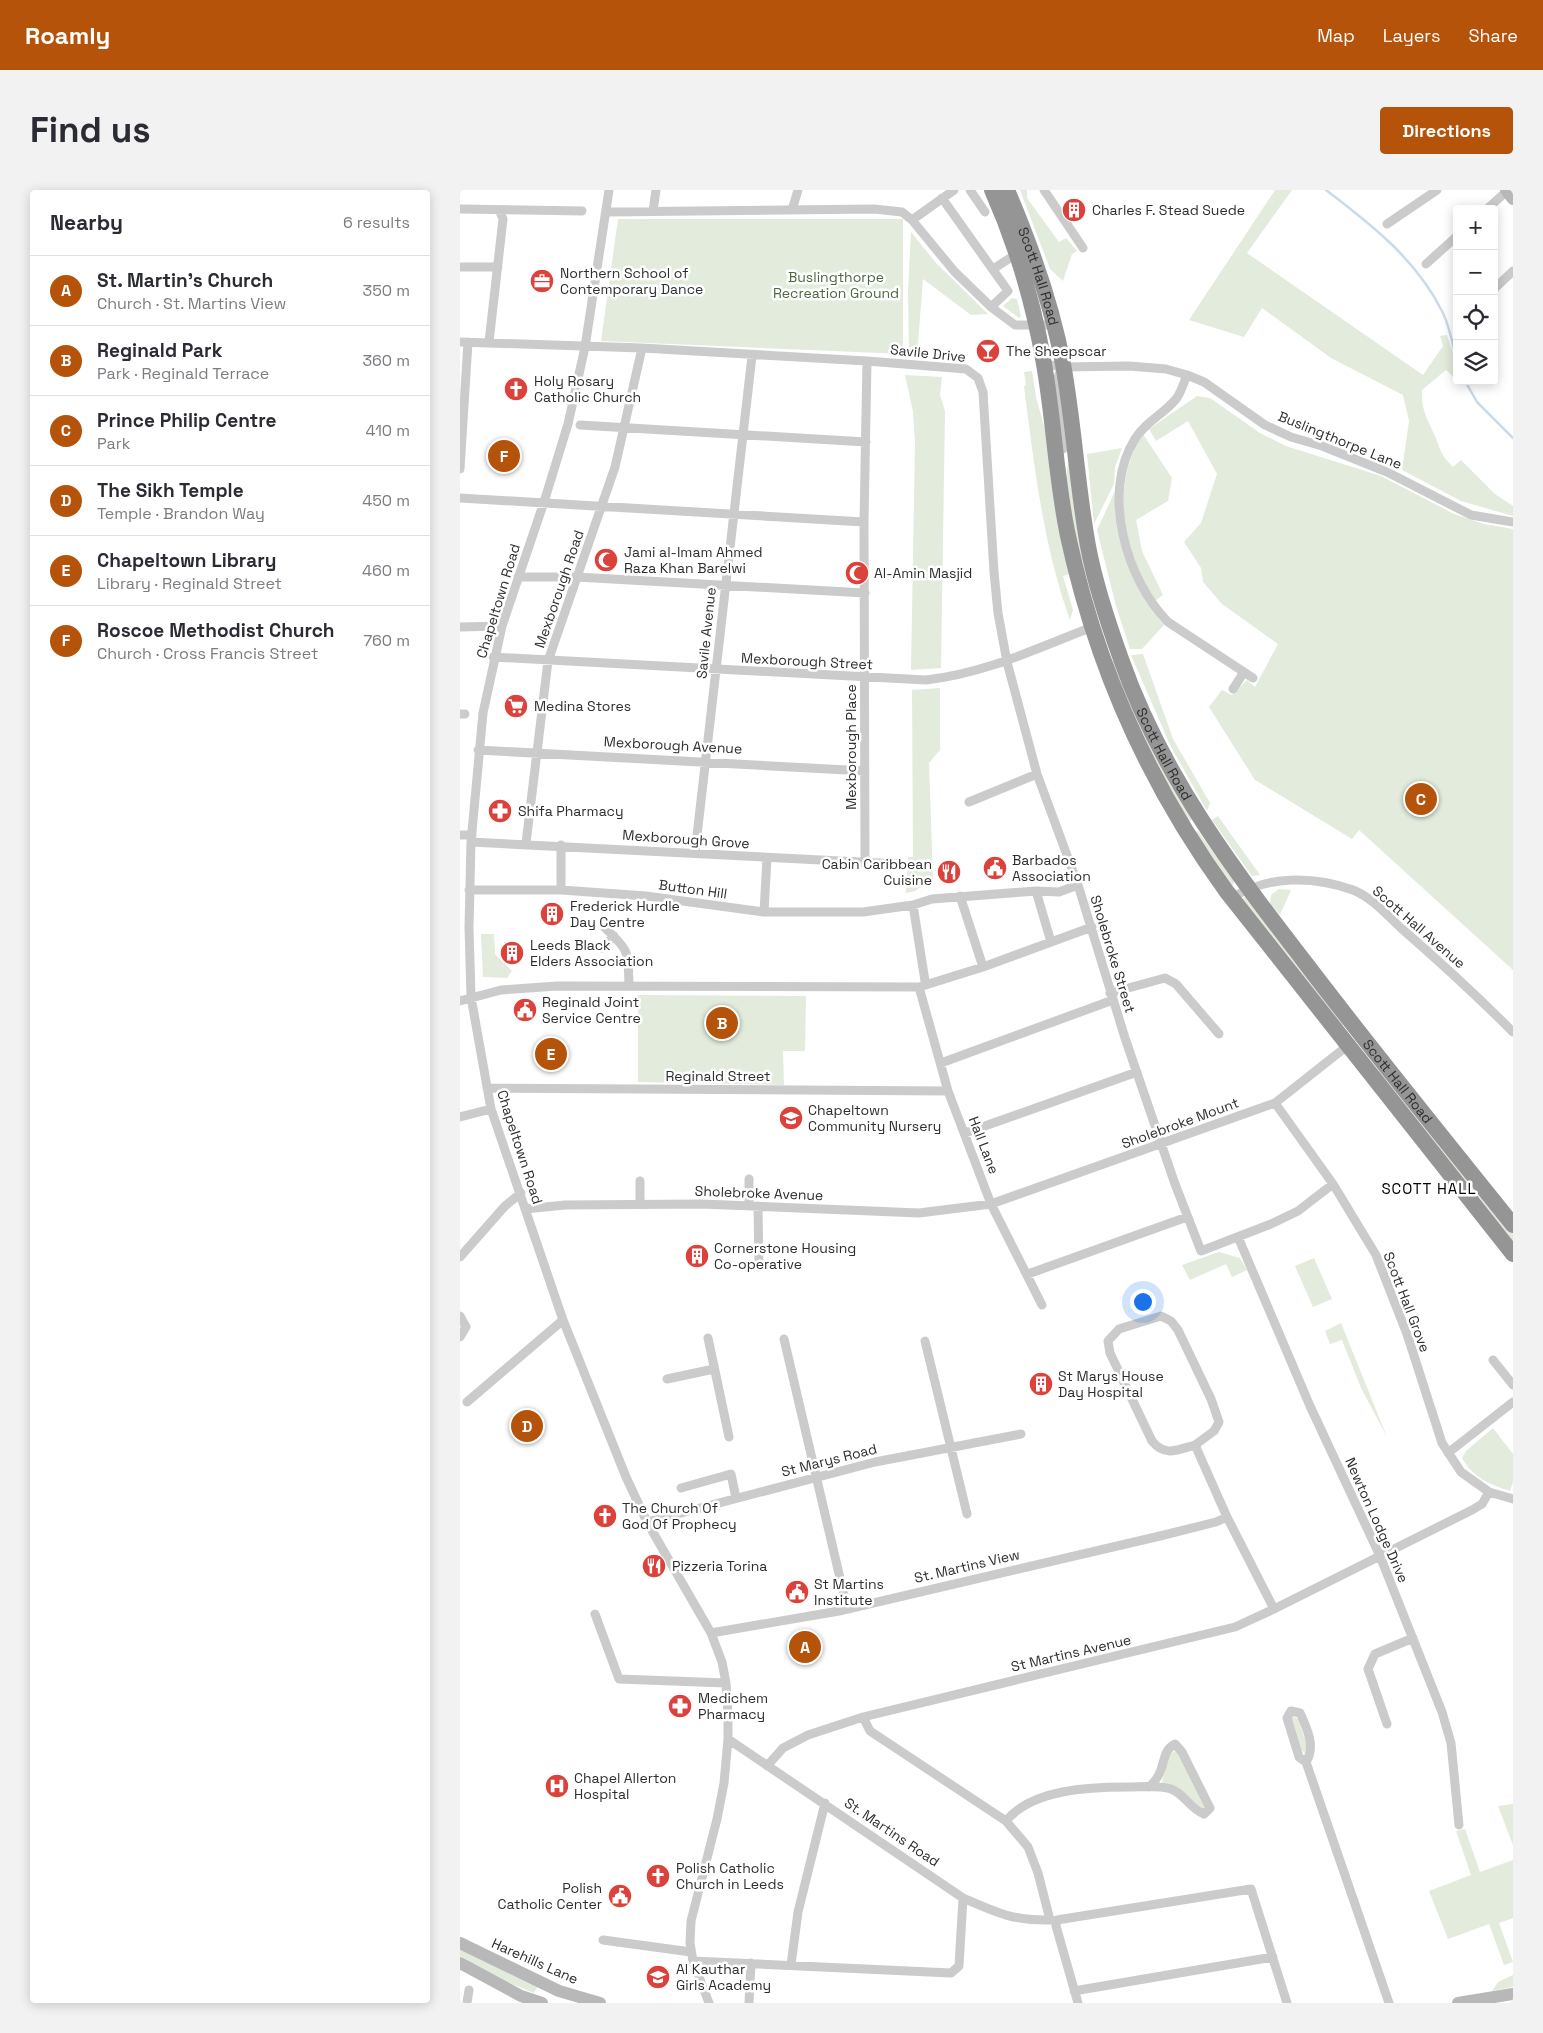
<!DOCTYPE html>
<html lang="en">
<head>
<meta charset="utf-8">
<style>
	:root { --surface:#fff; --page:#f2f2f3; --text:#2b2b33; --muted:#7c7c81; --line:#e1e1e2; --accent:#b45309 }
	body { margin:0; font-family:"Space Grotesk",sans-serif; background:var(--page); color:var(--text) }
	.controls { position:absolute; right:15px; top:15px; display:grid; overflow:hidden; border-radius:5px; box-shadow:0 2px 12px #0003 }
	.controls button { width:45px; height:45px; display:grid; place-items:center; padding:0; border:0; border-bottom:1px solid var(--line); background:var(--surface); color:var(--text); font:25px sans-serif }
	.you { position:absolute; left:682px; top:1111px; width:18px; height:18px; margin:-12px; border:4px solid #fff; border-radius:50%; background:#1a73e8; box-shadow:0 0 0 8px #1a73e833 }
	.badge { display:grid; place-items:center; width:32px; height:32px; border-radius:50%; background:var(--accent); color:#fff; font-size:16px; font-weight:700 }
	.pin { position:absolute; translate:-50% -50%; border:2px solid #fff; box-shadow:0 1px 5px #0006 }
	.list { margin:0; padding:0; list-style:none }
	h2 { display:flex; justify-content:space-between; align-items:center; height:65px; margin:0; padding:0 20px; font-size:21px }
	h2 small { font-size:16px; font-weight:400; color:var(--muted) }
	.list li { display:grid; grid-template-columns:32px 1fr auto; gap:15px; align-items:center; box-sizing:border-box; height:70px; padding:0 20px; border-top:1px solid var(--line) }
	.list b { display:block; font-size:19px; white-space:nowrap }
	.list p { margin:0; font-size:16px; white-space:nowrap; color:var(--muted) }
	.list em { font-size:16px; font-style:normal; color:var(--muted) }
	.icon { flex:none; width:28px; height:28px; fill:none; stroke:currentColor; stroke-width:2; stroke-linecap:round; stroke-linejoin:round }
	.map { position:relative; flex:none; width:1053px; height:1813px; overflow:hidden; border-radius:5px }
	header { display:flex; align-items:center; gap:30px; box-sizing:border-box; height:70px; padding:0 25px; background:var(--accent); color:#fff }
	header strong { font-size:24px }
	nav { display:flex; gap:28px; margin-inline-start:auto; font-size:18px }
	.intro { display:flex; align-items:center; justify-content:space-between; box-sizing:border-box; height:120px; padding:0 30px }
	h1 { margin:0; font-size:35px }
	.button { padding:12px 22px; border-radius:5px; background:var(--accent); color:#fff; font-size:18px; font-weight:700 }
	main { display:flex; gap:30px; padding:0 30px }
	aside { flex:1; background:var(--surface); border-radius:5px; box-shadow:0 2px 12px #0003 }
	.map>svg:first-child { display:block }
	.green { fill:#e3ebdd }
	.lines { fill:none; stroke-linecap:round; stroke-linejoin:round }
	.stream { stroke:#cadae9; stroke-width:2.5 }
	.street { stroke:#cbcbcb; stroke-width:9 }
	.secondary { stroke:#b8b8b8; stroke-width:12 }
	.highway { stroke:#959595; stroke-width:16 }
	.labels { text-anchor:middle; stroke-width:5; stroke-linejoin:round; paint-order:stroke }
	.poi-label { font-size:14px; fill:#2e2e2e; stroke:#fff; text-anchor:start }
	.park-label { font-size:14px; fill:#4d673e; stroke:#fff }
	.street-label { font-size:14px; fill:#2e2e2e; stroke:#fff }
	.neighbourhood-label { font-size:15px; letter-spacing:1px; fill:#000; stroke:#fff }
</style>
</head>
<body>
<header>
<strong>Roamly</strong>
<nav><a>Map</a><a>Layers</a><a>Share</a></nav>
</header>
<div class="intro"><h1>Find us</h1><a class="button">Directions</a></div>
<main>
<aside>
<h2>Nearby<small>6 results</small></h2>
<ul class="list">
<li><span class="badge">A</span><div><b>St. Martin's Church</b><p>Church · St. Martins View</p></div><em>350 m</em></li>
<li><span class="badge">B</span><div><b>Reginald Park</b><p>Park · Reginald Terrace</p></div><em>360 m</em></li>
<li><span class="badge">C</span><div><b>Prince Philip Centre</b><p>Park</p></div><em>410 m</em></li>
<li><span class="badge">D</span><div><b>The Sikh Temple</b><p>Temple · Brandon Way</p></div><em>450 m</em></li>
<li><span class="badge">E</span><div><b>Chapeltown Library</b><p>Library · Reginald Street</p></div><em>460 m</em></li>
<li><span class="badge">F</span><div><b>Roscoe Methodist Church</b><p>Church · Cross Francis Street</p></div><em>760 m</em></li>
</ul>
</aside>
<div class="map">
<svg width="1053" height="1813" viewBox="0 0 1053 1813">
	<rect width="100%" height="100%" fill="#fff"/>
	<!-- green -->
	<path class="green" d="M560,0h7v8l32,44 7,-4 11,13 -5,3 -9,27 -13,-12z
		M815,0h17l-45,63 176,122 20,-29 -3,-10 7,-1 10,30v15l-11,-10 -24,20c-1,20 5,28 13,46 6,15 6,19 18,31l8,-7 34,34 18,12v10l-52,-15 -59,-31 7,-49 -6,-26 -72,-37 -69,-50 -18,29 -55,-17z
		M158,29h285v135l-302,-13z
		M451,42l26,32 51,50 -17,1 -48,-36 -6,77 -8,-1 -1,-63z
		M552,108l5,1 4,17 -2,2 -16,-12z
		M572,181l4,26 15,54 20,123 -8,2 10,34 -3,10c-27,-75 -36,-155 -46,-234l2,-1 -2,-13z
		M445,185l37,2 -2,18 5,16 -4,257 -30,2 4,-227 -2,-31z
		M737,206l13,2 50,35 26,13 95,30 73,38 30,10 29,5v441l-154,-140 -7,9 -97,-59 -46,-73 13,-17 10,5 15,-15 8,7 23,-43 -56,-40 -19,-22 -2,-14 -17,-26 17,-19 16,-49 -29,-53 -32,20 -7,-12z
		M683,244l29,44 -4,23 -32,19 6,31 21,44 -8,6c-31,-51 -46,-114 -12,-167z
		M662,258l-7,19 -1,17 -20,40 -7,-70z
		M609,268l28,155 -20,-67 -11,-68z
		M655,301c3,51 14,96 49,134l-22,24h-12l-14,-43 -19,-76z
		M683,464l30,85 37,64 -3,8 -37,-66 -39,-90z
		M656,471l76,158 -2,3 -37,-60 -43,-99z
		M480,498v62l-11,13 4,116 -18,12 -9,2 2,-36h5l-1,-167z
		M758,626l42,59 -8,1 -40,-56z
		M738,641l36,50 -1,5 -38,-54z
		M819,699l12,1 -11,25 -10,-12 1,-8z
		M786,706l99,127 -4,3 -99,-127z
		M21,744h13l1,20 17,17 -5,7 -24,-1z
		M178,805l168,1 -1,55h-22l1,34 -146,-3z
		M922,878l131,166v10l-135,-173z
		M759,1062l21,6 7,12 -15,7 -6,-13 -36,16 -8,-15z
		M854,1068l18,41 -19,8 -18,-41z
		M881,1133l46,114 -26,-49 -19,-48 -12,4 -5,-13z
		M1033,1238l20,26v28l-3,9c-19,-6 -38,-14 -48,-33l4,-7z
		M834,1527l4,2 9,26 -2,8 -4,-3 -10,-31z
		M717,1560l29,59h-5l-39,-27 7,-27z
		M1053,1614v41l-15,-39z
		M1005,1639l15,43 33,-12v58l-14,5 14,39 -9,3 -15,-41 -41,15 -19,-48 42,-16 -15,-44z
		M0,1758l78,38 -4,7 -30,-12 -44,-25z
		M1053,1785v12l-21,4 6,-9z"/>
	<g class="lines">
		<!-- stream -->
		<path class="stream" d="M866,0c46,35 91,70 117,123 7,15 10,33 14,48
			M1005,191l12,21 36,36"/>
		<!-- street -->
		<path class="street" d="M149,0l-24,157 -17,77 -24,78 -42,124 -19,87 -12,129 -2,85 2,70 20,112 72,211 63,157 21,45 64,111 11,29 4,21 2,32v24l-4,44 -7,36 -26,102 -1,22 3,18 16,42
			M510,0l15,22
			M584,0l39,58
			M482,8l66,93 -17,16
			M0,19l122,2
			M1027,19l20,-18
			M332,20l6,-20
			M193,21l3,-21
			M146,22l268,-3 28,3 10,8 42,51 37,36 24,18h39
			M452,30l42,-30
			M927,34l50,-34
			M966,74l31,-28
			M0,77h38
			M533,79l25,-16
			M1034,99l19,-18
			M0,152l182,6 225,13 99,8 12,9 5,14 11,180 4,41 9,49 30,112 41,111 47,153 50,146 26,67 70,-27 27,-13 35,-27
			M29,152l14,-123 -4,-9
			M584,174l19,3 66,-1 37,3 21,6 17,7 61,43 26,12 31,9 65,26 84,43 42,7
			M601,179l-4,11 6,69
			M727,185c-3,7 -6,18 -11,24 -12,15 -31,23 -41,40 -34,53 -9,141 33,183l85,56
			M120,235l286,17
			M0,279l8,-127
			M0,308l404,24
			M58,387h58l289,16
			M0,437l42,-1
			M33,467l433,23c61,-7 111,-32 169,-54
			M773,499l11,-17
			M0,524h5
			M18,560l387,21
			M509,612l68,-28
			M0,645h12
			M11,652l428,22
			M66,653l22,-182 67,-194 27,-119
			M101,655v45
			M235,663l57,-497
			M405,673l-1,-341 3,-161
			M9,700h92l85,6 118,16h99l50,-7 19,-6 104,-8 23,1 19,-7
			M576,701l15,51
			M500,706l23,71
			M772,708c35,-23 82,-22 121,-8 18,7 34,25 48,38 38,33 76,68 112,104
			M453,715l12,76
			M304,722l3,-54
			M145,738c25,23 23,24 24,58
			M142,758l12,-12
			M459,797l29,104 43,113 51,101
			M650,803l55,-15 11,6 43,50
			M0,811l41,-11 56,-4 362,1 64,-20 109,-40
			M481,873l172,-63
			M27,898l461,3
			M815,913l58,81 43,71 31,79 35,109 19,29 28,20 24,7
			M0,927l31,-8
			M505,943l172,-61
			M180,991v23
			M289,1015v-26
			M298,1016l1,61
			M65,1019l40,-4 137,-1 217,9 72,-9 284,-101 76,-60
			M778,1047l72,169 70,150 62,156 9,31 8,82
			M0,1067l45,-51 16,-13
			M568,1084l159,-57
			M0,1126l6,11 -6,10
			M248,1148l21,99
			M324,1149l63,269
			M465,1151l42,173
			M1033,1170l20,25
			M207,1189l47,-10
			M7,1212l96,-82
			M735,1255l19,-14 5,-9 -8,-23 -33,-69 -7,-9 -10,-5 -42,13 -11,12 2,12 42,88c13,16 25,9 43,4l32,72 47,92
			M988,1263l65,-51
			M221,1298l50,-14 5,24
			M187,1332l228,-60 146,-28
			M135,1424l24,65 107,4
			M251,1443l128,-22 321,-75 56,-14 11,-5
			M927,1534l-19,-55 7,-15 38,-16
			M268,1549l235,159c32,14 50,23 87,22l-12,-47 -10,-26 -22,-26 -136,-90 -7,-14
			M846,1572c10,-15 1,-34 -6,-49l-9,-2 -4,7 12,39 7,5 83,241
			M307,1576l16,-18 25,-13 55,-18 372,-90 39,-18 198,-99 10,-6 7,-12
			M546,1631c26,-32 84,-34 122,-34 14,0 29,-2 43,2 14,5 19,20 33,25l6,-6 -28,-56 -7,-8c-16,8 -7,27 -26,43
			M143,1750l88,12
			M233,1771l258,12 8,-7 4,-68
			M331,1775l7,-53 27,-109
			M614,1801l199,-34
			M7,1813l2,-13
			M289,1813l2,-40
			M618,1813l-22,-77 1,-6 194,-31 36,114"/>
		<!-- secondary -->
		<path class="secondary" d="M1046,0l7,9
			M0,1753l99,48 41,12
			M0,1773l61,33 21,7
			M998,1813l55,-9"/>
		<!-- highway -->
		<g class="highway">
			<path d="M532,0c24,54 42,115 52,174 10,57 12,115 24,172 28,130 81,249 159,356l286,362"/>
			<path id="s1" d="M547,0c24,56 45,115 56,174 11,60 14,122 25,182 7,38 20,77 33,113 41,117 112,210 186,306 67,88 137,174 206,260"/>
		</g>
	</g>
	<!-- icons -->
	<defs>
		<g id="building-disc" transform="scale(1.25)"><circle r="9.5" fill="#db423b" stroke="#fff"/><path d="M-4-6H4V6H1V3H-1V6H-4ZM-2.5-4.3h1.7v1.8h-1.7ZM.8-4.3h1.7v1.8H.8ZM-2.5-1h1.7V.8h-1.7ZM.8-1h1.7V.8H.8Z" fill="#fff"/></g>
		<g id="office-disc" transform="scale(1.25)"><circle r="9.5" fill="#db423b" stroke="#fff"/><path d="M-6-3h4V-5.5h4V-3h4V5H-6ZM-1-4.5V-3h2v-1.5ZM-6 0V1H6V0Z" fill="#fff"/></g>
		<g id="bar-disc" transform="scale(1.25)"><circle r="9.5" fill="#db423b" stroke="#fff"/><path d="M-6-5H6L.8 .8V4.5H3.5V6h-7V4.5H-.8V.8Z" fill="#fff"/></g>
		<g id="church-disc" transform="scale(1.25)"><circle r="9.5" fill="#db423b" stroke="#fff"/><path d="M-1.2-6h2.4v3.5h3.3v2.4h-3.3V6h-2.4V-.1h-3.3v-2.4h3.3Z" fill="#fff"/></g>
		<g id="mosque-disc" transform="scale(1.25)"><circle r="9.5" fill="#db423b" stroke="#fff"/><path d="M3.5-4.9A6 6 0 1 0 3.5 4.9A5 5 0 1 1 3.5-4.9Z" fill="#fff"/></g>
		<g id="supermarket-disc" transform="scale(1.25)"><circle r="9.5" fill="#db423b" stroke="#fff"/><path d="M-6-5.5h2.5l.6 2H6L4.5 2H-2.5L-4.4-4H-6ZM-1.5 3.2a1.3 1.3 0 1 0 .1 0ZM3 3.2a1.3 1.3 0 1 0 .1 0Z" fill="#fff"/></g>
		<g id="pharmacy-disc" transform="scale(1.25)"><circle r="9.5" fill="#db423b" stroke="#fff"/><path d="M-2-6h4v4h4v4h-4v4h-4v-4h-4v-4h4Z" fill="#fff"/></g>
		<g id="civic-disc" transform="scale(1.25)"><circle r="9.5" fill="#db423b" stroke="#fff"/><path d="M-.6-6.5H3V-4.5H.6V-3L4-1V1h2V6H-6V1h2V-1L-.6-3ZM-1.2 2.5V6h2.4V2.5Z" fill="#fff"/></g>
		<g id="restaurant-disc" transform="scale(1.25)"><circle r="9.5" fill="#db423b" stroke="#fff"/><path d="M-5-6h1v4h1v-4h1v4h1v-4h1v5L-1.5 .5V6h-2V.5L-5-1ZM5-6V6H3V1.5H1.5Q1.5-4 5-6Z" fill="#fff"/></g>
		<g id="school-disc" transform="scale(1.25)"><circle r="9.5" fill="#db423b" stroke="#fff"/><path d="M0-5L7-2L0 1L-7-2ZM-4 1L0 2.5L4 1V4Q0 6-4 4Z" fill="#fff"/></g>
		<g id="hospital-disc" transform="scale(1.25)"><circle r="9.5" fill="#db423b" stroke="#fff"/><path d="M-5-5h3v3.5h4V-5h3V5h-3V1.5h-4V5h-3Z" fill="#fff"/></g>
	</defs>
	<g fill-rule="evenodd">
		<use href="#building-disc" x="614" y="20"/>
		<use href="#office-disc" x="82" y="91"/>
		<use href="#bar-disc" x="528" y="161"/>
		<use href="#church-disc" x="56" y="199"/>
		<use href="#mosque-disc" x="146" y="370"/>
		<use href="#mosque-disc" x="397" y="383"/>
		<use href="#supermarket-disc" x="56" y="516"/>
		<use href="#pharmacy-disc" x="40" y="621"/>
		<use href="#civic-disc" x="535" y="678"/>
		<use href="#restaurant-disc" x="489" y="682"/>
		<use href="#building-disc" x="92" y="724"/>
		<use href="#building-disc" x="52" y="763"/>
		<use href="#civic-disc" x="65" y="820"/>
		<use href="#school-disc" x="331" y="928"/>
		<use href="#building-disc" x="237" y="1066"/>
		<use href="#building-disc" x="581" y="1194"/>
		<use href="#church-disc" x="145" y="1326"/>
		<use href="#restaurant-disc" x="194" y="1376"/>
		<use href="#civic-disc" x="337" y="1402"/>
		<use href="#pharmacy-disc" x="220" y="1516"/>
		<use href="#hospital-disc" x="97" y="1596"/>
		<use href="#church-disc" x="198" y="1686"/>
		<use href="#civic-disc" x="160" y="1706"/>
		<use href="#school-disc" x="198" y="1787"/>
	</g>
	<g class="labels">
		<!-- poi labels -->
		<g class="poi-label">
			<text x="632" y="25">Charles F. Stead Suede</text>
			<text x="100" y="88">Northern School of<tspan x="100" dy="16">Contemporary Dance</tspan></text>
			<text x="546" y="166">The Sheepscar</text>
			<text x="74" y="196">Holy Rosary<tspan x="74" dy="16">Catholic Church</tspan></text>
			<text x="164" y="367">Jami al-Imam Ahmed<tspan x="164" dy="16">Raza Khan Barelwi</tspan></text>
			<text x="414" y="388">Al-Amin Masjid</text>
			<text x="74" y="521">Medina Stores</text>
			<text x="58" y="626">Shifa Pharmacy</text>
			<text x="552" y="675">Barbados<tspan x="552" dy="16">Association</tspan></text>
			<text x="472" y="679" text-anchor="end">Cabin Caribbean<tspan x="472" dy="16">Cuisine</tspan></text>
			<text x="110" y="721">Frederick Hurdle<tspan x="110" dy="16">Day Centre</tspan></text>
			<text x="70" y="760">Leeds Black<tspan x="70" dy="16">Elders Association</tspan></text>
			<text x="82" y="817">Reginald Joint<tspan x="82" dy="16">Service Centre</tspan></text>
			<text x="348" y="925">Chapeltown<tspan x="348" dy="16">Community Nursery</tspan></text>
			<text x="254" y="1063">Cornerstone Housing<tspan x="254" dy="16">Co-operative</tspan></text>
			<text x="598" y="1191">St Marys House<tspan x="598" dy="16">Day Hospital</tspan></text>
			<text x="162" y="1323">The Church Of<tspan x="162" dy="16">God Of Prophecy</tspan></text>
			<text x="212" y="1381">Pizzeria Torina</text>
			<text x="354" y="1399">St Martins<tspan x="354" dy="16">Institute</tspan></text>
			<text x="238" y="1513">Medichem<tspan x="238" dy="16">Pharmacy</tspan></text>
			<text x="114" y="1593">Chapel Allerton<tspan x="114" dy="16">Hospital</tspan></text>
			<text x="216" y="1683">Polish Catholic<tspan x="216" dy="16">Church in Leeds</tspan></text>
			<text x="142" y="1703" text-anchor="end">Polish<tspan x="142" dy="16">Catholic Center</tspan></text>
			<text x="216" y="1784">Al Kauthar<tspan x="216" dy="16">Girls Academy</tspan></text>
		</g>
		<!-- park labels -->
		<g class="park-label">
			<text x="376" y="92">Buslingthorpe<tspan x="376" dy="16">Recreation Ground</tspan></text>
		</g>
		<!-- street labels -->
		<g class="street-label">
			<text dy="5" stroke="none"><textPath href="#s1" startOffset="92">Scott Hall Road</textPath></text>
			<text transform="translate(468 163) rotate(6)" y="5">Savile Drive</text>
			<text transform="translate(880 250) rotate(22)" y="5">Buslingthorpe Lane</text>
			<text transform="translate(99 399) rotate(-71)" y="5">Mexborough Road</text>
			<text transform="translate(38 411) rotate(-73)" y="5">Chapeltown Road</text>
			<text transform="translate(246 443) rotate(-84)" y="5">Savile Avenue</text>
			<text transform="translate(347 471) rotate(3)" y="5">Mexborough Street</text>
			<text transform="translate(213 555) rotate(3)" y="5">Mexborough Avenue</text>
			<text transform="translate(391 557) rotate(-90)" y="5">Mexborough Place</text>
			<text dy="5" stroke="none"><textPath href="#s1" startOffset="589">Scott Hall Road</textPath></text>
			<text transform="translate(226 649) rotate(4)" y="5">Mexborough Grove</text>
			<text transform="translate(233 699) rotate(8)" y="5">Button Hill</text>
			<text transform="translate(959 737) rotate(41)" y="5">Scott Hall Avenue</text>
			<text transform="translate(653 764) rotate(73)" y="5">Sholebroke Street</text>
			<text x="258" y="891">Reginald Street</text>
			<text dy="5" stroke="none"><textPath href="#s1" startOffset="992">Scott Hall Road</textPath></text>
			<text transform="translate(720 933) rotate(-20)" y="5">Sholebroke Mount</text>
			<text transform="translate(524 955) rotate(69)" y="5">Hall Lane</text>
			<text transform="translate(60 957) rotate(72)" y="5">Chapeltown Road</text>
			<text transform="translate(299 1003) rotate(2)" y="5">Sholebroke Avenue</text>
			<text transform="translate(947 1112) rotate(69)" y="5">Scott Hall Grove</text>
			<text transform="translate(369 1270) rotate(-14)" y="5">St Marys Road</text>
			<text transform="translate(917 1330) rotate(66)" y="5">Newton Lodge Drive</text>
			<text transform="translate(507 1376) rotate(-13)" y="5">St. Martins View</text>
			<text transform="translate(611 1463) rotate(-13)" y="5">St Martins Avenue</text>
			<text transform="translate(432 1642) rotate(34)" y="5">St. Martins Road</text>
			<text transform="translate(75 1771) rotate(24)" y="5">Harehills Lane</text>
		</g>
		<!-- neighbourhood labels -->
		<g class="neighbourhood-label">
			<text x="969" y="1004">SCOTT HALL</text>
		</g>
	</g>
</svg>
<div class="controls">
<button>+</button>
<button>−</button>
<button><svg class="icon" aria-label="locate" viewBox="0 0 24 24"><circle cx="12" cy="12" r="6"/><path d="M12 2v4M12 18v4M2 12h4M18 12h4"/></svg></button>
<button><svg class="icon" aria-label="layers" viewBox="0 0 24 24"><path d="M12 4l9 5-9 5-9-5zM3 14l9 5 9-5"/></svg></button>
</div>
<div class="you"></div>
<div class="pin badge" style="left:345px;top:1457px">A</div>
<div class="pin badge" style="left:262px;top:833px">B</div>
<div class="pin badge" style="left:961px;top:609px">C</div>
<div class="pin badge" style="left:67px;top:1236px">D</div>
<div class="pin badge" style="left:91px;top:864px">E</div>
<div class="pin badge" style="left:44px;top:266px">F</div>
</div>
</main>
</body>
</html>
